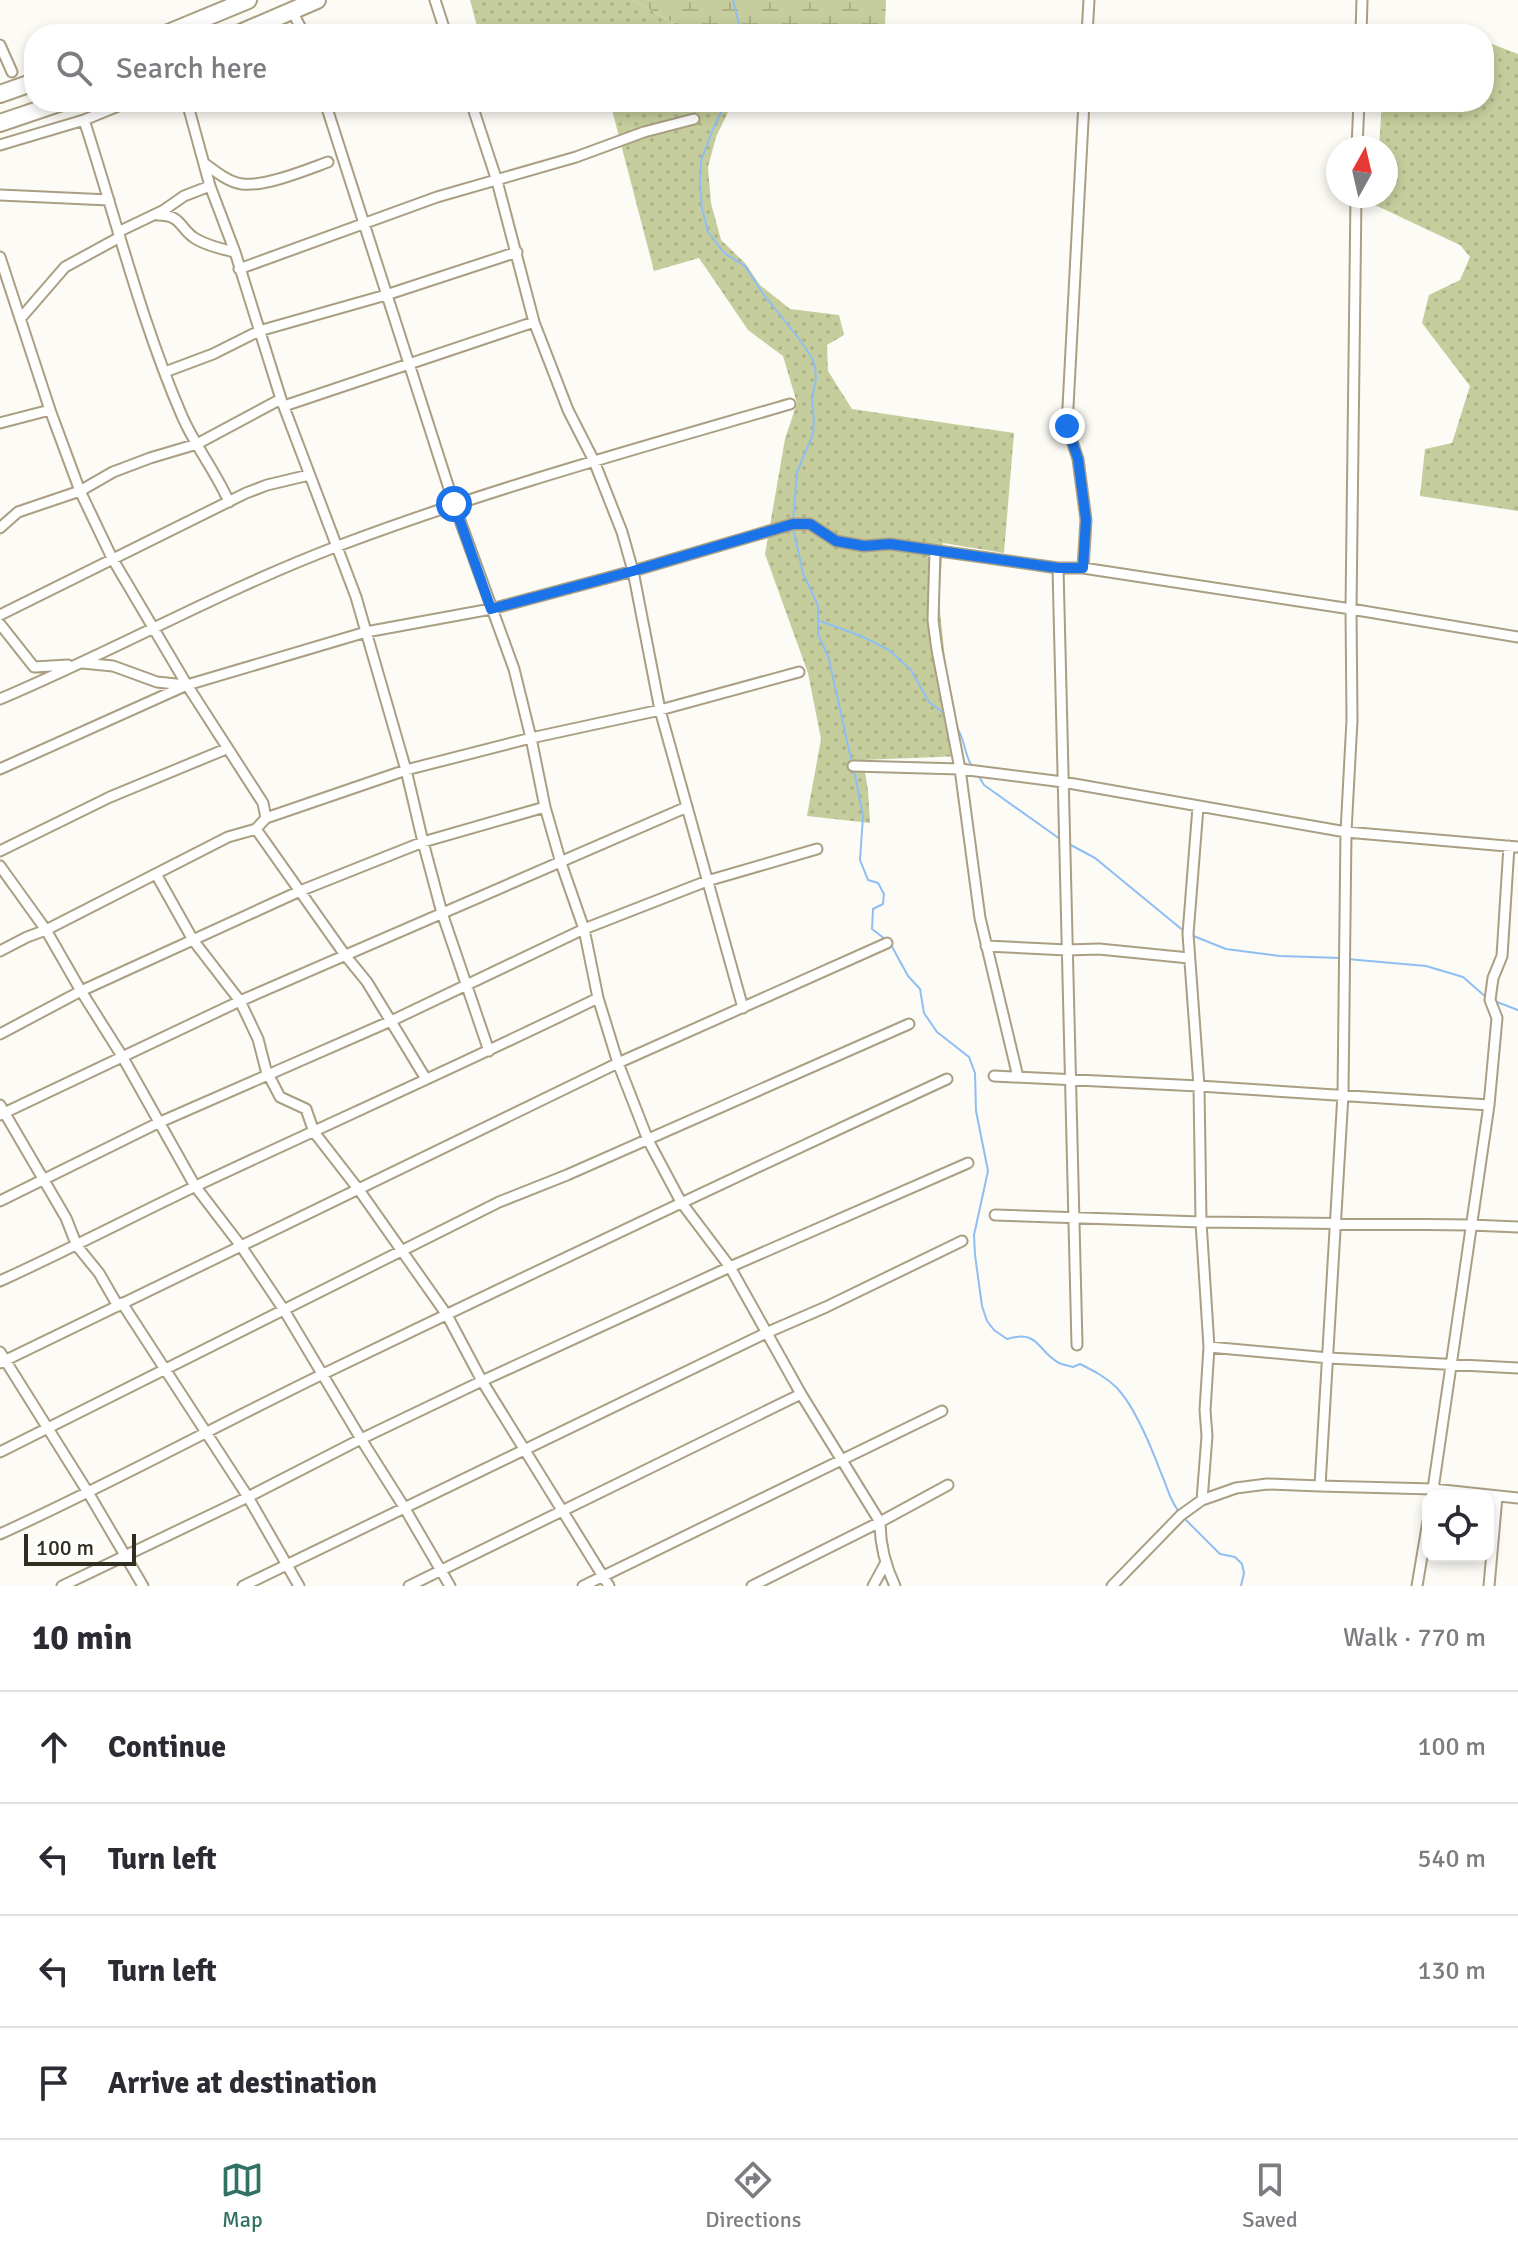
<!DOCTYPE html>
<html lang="en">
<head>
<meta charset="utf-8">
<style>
	:root { --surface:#fff; --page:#f7f7f7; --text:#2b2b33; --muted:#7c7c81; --line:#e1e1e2; --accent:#317262 }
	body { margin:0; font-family:Signika,sans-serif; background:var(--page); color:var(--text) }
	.controls { position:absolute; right:24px; bottom:24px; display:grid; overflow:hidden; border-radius:16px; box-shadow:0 4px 12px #0003 }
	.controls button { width:72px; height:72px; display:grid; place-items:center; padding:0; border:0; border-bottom:2px solid var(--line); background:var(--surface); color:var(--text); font:40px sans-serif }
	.compass { position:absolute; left:1326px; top:136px; width:72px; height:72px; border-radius:50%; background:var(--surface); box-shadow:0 4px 12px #0003; rotate:8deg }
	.scale { position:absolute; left:24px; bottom:20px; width:112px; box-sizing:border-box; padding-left:8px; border:4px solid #312d21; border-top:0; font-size:22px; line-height:28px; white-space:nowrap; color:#312d21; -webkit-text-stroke:6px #fff; paint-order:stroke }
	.stop { position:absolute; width:24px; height:24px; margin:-18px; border:6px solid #1a73e8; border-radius:50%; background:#fff }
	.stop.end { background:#1a73e8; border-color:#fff; box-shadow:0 2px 8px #0008 }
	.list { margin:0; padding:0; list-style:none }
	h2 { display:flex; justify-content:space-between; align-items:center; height:104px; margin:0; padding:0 32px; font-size:34px }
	h2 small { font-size:26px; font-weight:400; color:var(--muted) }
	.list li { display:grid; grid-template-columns:52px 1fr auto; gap:24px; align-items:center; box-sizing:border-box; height:112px; padding:0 32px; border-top:2px solid var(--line) }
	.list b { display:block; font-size:30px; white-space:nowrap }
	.list em { font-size:26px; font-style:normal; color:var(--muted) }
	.icon { flex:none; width:44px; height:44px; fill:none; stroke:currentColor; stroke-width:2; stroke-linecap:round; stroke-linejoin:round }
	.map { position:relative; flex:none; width:1518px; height:1586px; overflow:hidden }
	.search { position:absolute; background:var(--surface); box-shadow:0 4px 12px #0003; left:24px; right:24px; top:24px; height:88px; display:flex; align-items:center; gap:20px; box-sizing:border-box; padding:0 28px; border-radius:32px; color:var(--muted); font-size:30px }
	.sheet { height:552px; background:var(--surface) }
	nav { display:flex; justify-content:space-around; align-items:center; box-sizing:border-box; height:112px; border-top:2px solid var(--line); background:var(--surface); font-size:22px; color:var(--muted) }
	nav a { display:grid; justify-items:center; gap:4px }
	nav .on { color:var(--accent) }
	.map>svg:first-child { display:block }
	.grass { fill:url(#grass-dots) }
	.wetland { fill:url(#wetland-marsh) }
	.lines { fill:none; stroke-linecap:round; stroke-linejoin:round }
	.stream { stroke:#8fbef3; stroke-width:2 }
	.street-casing { stroke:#aa9e83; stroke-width:13 }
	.highway-casing { stroke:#aa9e83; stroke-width:20 }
	.street { stroke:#fff; stroke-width:9 }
	.highway { stroke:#fff; stroke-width:16 }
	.route { stroke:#1a73e8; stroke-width:10 }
</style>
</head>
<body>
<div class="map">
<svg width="1518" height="1586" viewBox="0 0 1518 1586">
	<defs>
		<pattern id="grass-dots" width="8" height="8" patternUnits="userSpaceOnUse" patternTransform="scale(2)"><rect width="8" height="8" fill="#c6cd9c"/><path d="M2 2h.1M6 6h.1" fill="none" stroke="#abb086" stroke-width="1.8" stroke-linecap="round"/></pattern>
		<pattern id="wetland-marsh" width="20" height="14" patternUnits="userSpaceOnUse" patternTransform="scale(2)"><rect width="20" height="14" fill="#c6cd9c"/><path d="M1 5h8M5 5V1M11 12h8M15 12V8" fill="none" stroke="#abb086"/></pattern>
	</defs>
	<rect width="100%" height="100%" fill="#fdfbf5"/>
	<!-- grass -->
	<path class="grass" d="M470,0h163l60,34h-214z
		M1484,41l34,13v457l-98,-15 5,-47 27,-6 18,-57 -48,-63 7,-28 31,-15 10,-23 -10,-12 -85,-40 1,-9h10v-48h-7l3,-46h102z
		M610,102h123l-17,35 -8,30 3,36 10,37 24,23 15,22 30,24 49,6 5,20 -17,10 1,26 24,38 162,24 -10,120 -61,-10 -4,59 9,85 15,69 -100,4 5,30 2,33 -63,-7 14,-77 -13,-66 -43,-119 20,-115 12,-36 -14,-47 -35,-26 -49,-72 -45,13z"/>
	<!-- wetland -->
	<path class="wetland" d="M633,0h253l-1,25 -18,9h-174z"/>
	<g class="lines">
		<!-- stream -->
		<path class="stream" d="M733,0l7,28 -1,6
			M726,102l-13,27 -12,32 -1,24 2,23 6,24 16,21 21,13 19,29 36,45 12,18 3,9 1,12 -4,19 2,21 -1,15 -16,38 -4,49
			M793,528l10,45 15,33v28l11,25 23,105
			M820,621l41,15 28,14 22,20 18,32 16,12
			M957,728c8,11 7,26 15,38
			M854,770l9,46 -3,44 8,20 10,3 6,11 -1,10 -10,5 -1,20 13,10
			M978,775l6,10 76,54
			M1069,844l26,14 90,74
			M1191,935l35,14 54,7 61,2
			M890,943l18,33 12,13 4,24 13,19 32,25 6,16 1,38 12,60 -14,64 1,20 7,51 5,15 7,9 13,9c32,-10 30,12 52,24 5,2 9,3 14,4l7,-3c14,7 26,13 37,24 17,18 35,61 44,85 7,15 8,27 19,40
			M1347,959l79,7 37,11 24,21
			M1497,1002l21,8
			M1184,1518l36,36 15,3 7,7 2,9 -3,13"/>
		<!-- street casing -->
		<g class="street-casing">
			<path id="street" d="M435,0l11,34
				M292,11l12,23
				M291,34l12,-4
				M1087,34l2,-34
				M1361,34l1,-34
				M0,45l12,27
				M187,102l23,84 25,66 46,147 75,198 50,173 17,72 19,71 47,138
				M325,102l129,402 60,165 17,69 14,69 16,56 23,66 14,69 20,65 30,77 33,62 49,65 71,127 79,128c0,24 5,43 15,64
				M471,102l26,79 37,141 34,88 26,51 28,71 11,39 27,139 83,298
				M84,120c32,99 57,201 98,296 13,30 34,56 47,86
				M0,145l84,-25 44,-18
				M1357,148l2,-46
				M204,163c11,8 24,19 38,21 23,3 64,-14 86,-22
				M0,195l109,5
				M158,215c25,0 21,14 38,24 12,7 25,10 39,13
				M118,232l46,-22 20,-14 26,-10
				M0,257l50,153 30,81 32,67 75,127 76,118 3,15
				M239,269l198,-72 139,-40 68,-25 50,-13
				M20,319l45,-52 55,-30
				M165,372l48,-18 46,-23 127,-36 131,-43
				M284,406l250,-84
				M0,423l50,-13
				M0,528l18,-16 62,-21 33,-19 37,-14 47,-14 84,-45
				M935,551l-2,69 4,30 23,119 20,149 38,159
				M1058,568l19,777
				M1083,568l3,-48 -8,-61 -11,-33 17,-324
				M0,615l246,-122 21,-8 42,-10
				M0,624l34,43 34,-2
				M82,663l31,3 44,16 28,3
				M0,699c114,-48 222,-109 338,-153 148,-56 301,-98 452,-142
				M853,766l107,3 103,13 283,50 172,15
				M0,769l187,-84 179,-53 125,-23 142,-38 160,-47h17l26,17 28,5 26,-2 168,24h25l268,41 167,28
				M1198,807l-10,127 11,152 2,136 8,125 -4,63 2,26 -5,64
				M256,829l89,126 22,27 59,97
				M0,851l110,-54 116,-48
				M0,866l46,64 35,61 41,65 73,130 46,60 43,64 77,129 43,68 46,79
				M156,874l37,66 47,61 18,38 8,31 14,27 26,12 8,23 45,58 88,125 35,66 127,205
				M986,946l81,4 32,-1 90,9
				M0,951l27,-14 19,-7 182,-93 28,-8 10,-11 140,-48 125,-32 129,-28 139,-38
				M0,1034l81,-43 219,-100 123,-49 122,-35
				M994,1076l205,10 290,19
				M0,1105l66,113 11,28 22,27 19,33
				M0,1115l240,-114 447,-194
				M0,1201l158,-78 233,-102 193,-92 123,-48 110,-32
				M995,1215l206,7 270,3 47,2
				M0,1281c66,-30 131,-64 196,-95 134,-63 269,-123 402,-188
				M122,1303l126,194 51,89
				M1209,1347l120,11 189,10
				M0,1352l89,142 54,92
				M0,1363l618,-300 269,-120
				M0,1452l499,-250 68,-27 342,-151
				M1320,1486l23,-392 3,-262 6,-112 -1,-111 5,-413
				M1432,1496l57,-391 8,-87 -7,-18 3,-22 9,-22 7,-110
				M0,1534c108,-49 212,-106 319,-158 209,-101 418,-200 628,-297
				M62,1586l186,-89 113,-58 121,-58 248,-114 238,-104
				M243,1586l523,-253 60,-26 136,-66
				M409,1586l392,-192
				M583,1586l359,-175
				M752,1586l128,-64 68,-37
				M873,1586l12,-22
				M1112,1586l69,-71 21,-15 34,-12 31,-4 53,2 113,3 85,9
				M1417,1586l11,-65
				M1489,1586l8,-90"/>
		</g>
		<!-- highway casing -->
		<g class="highway-casing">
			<path id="highway" d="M166,34l82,-34
				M238,34l79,-34
				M0,94l34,-12
				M0,123l62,-21"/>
		</g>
		<!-- street -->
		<use href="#street" class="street"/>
		<!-- highway -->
		<use href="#highway" class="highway"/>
	</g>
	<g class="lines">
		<!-- route -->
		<path class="route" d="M454,504l37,105 142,-38 160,-47h17l26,17 28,5 26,-2 168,24h25l3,-48 -8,-61 -11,-33"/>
	</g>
</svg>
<div class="controls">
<button><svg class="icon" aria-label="locate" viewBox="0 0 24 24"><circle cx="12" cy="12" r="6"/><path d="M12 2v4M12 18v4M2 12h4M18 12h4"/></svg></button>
</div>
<svg class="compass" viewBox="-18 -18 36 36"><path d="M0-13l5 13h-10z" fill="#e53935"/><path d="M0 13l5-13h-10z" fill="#7c7c81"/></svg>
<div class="scale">100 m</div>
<div class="stop" style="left:454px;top:504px"></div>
<div class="stop end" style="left:1067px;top:426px"></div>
<div class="search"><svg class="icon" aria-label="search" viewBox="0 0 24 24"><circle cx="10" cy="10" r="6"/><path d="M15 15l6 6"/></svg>Search here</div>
</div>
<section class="sheet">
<h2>10 min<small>Walk · 770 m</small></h2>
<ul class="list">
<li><svg class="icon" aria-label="ahead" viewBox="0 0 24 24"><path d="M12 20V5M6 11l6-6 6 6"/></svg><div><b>Continue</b></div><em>100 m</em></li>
<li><svg class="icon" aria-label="left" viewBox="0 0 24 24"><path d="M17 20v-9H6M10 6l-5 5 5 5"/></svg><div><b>Turn left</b></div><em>540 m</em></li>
<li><svg class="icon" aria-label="left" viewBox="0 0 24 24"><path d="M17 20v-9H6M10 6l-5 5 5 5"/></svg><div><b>Turn left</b></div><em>130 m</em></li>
<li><svg class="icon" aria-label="arrive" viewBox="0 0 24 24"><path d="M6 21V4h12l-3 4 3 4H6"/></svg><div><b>Arrive at destination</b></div></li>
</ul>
</section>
<nav>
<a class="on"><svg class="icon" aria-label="map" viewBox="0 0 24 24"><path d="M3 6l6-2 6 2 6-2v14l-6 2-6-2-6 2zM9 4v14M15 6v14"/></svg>Map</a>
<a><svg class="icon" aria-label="directions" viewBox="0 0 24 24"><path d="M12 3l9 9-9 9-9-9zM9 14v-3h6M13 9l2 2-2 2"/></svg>Directions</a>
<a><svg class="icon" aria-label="saved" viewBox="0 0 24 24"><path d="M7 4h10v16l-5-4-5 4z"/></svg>Saved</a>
</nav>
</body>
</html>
